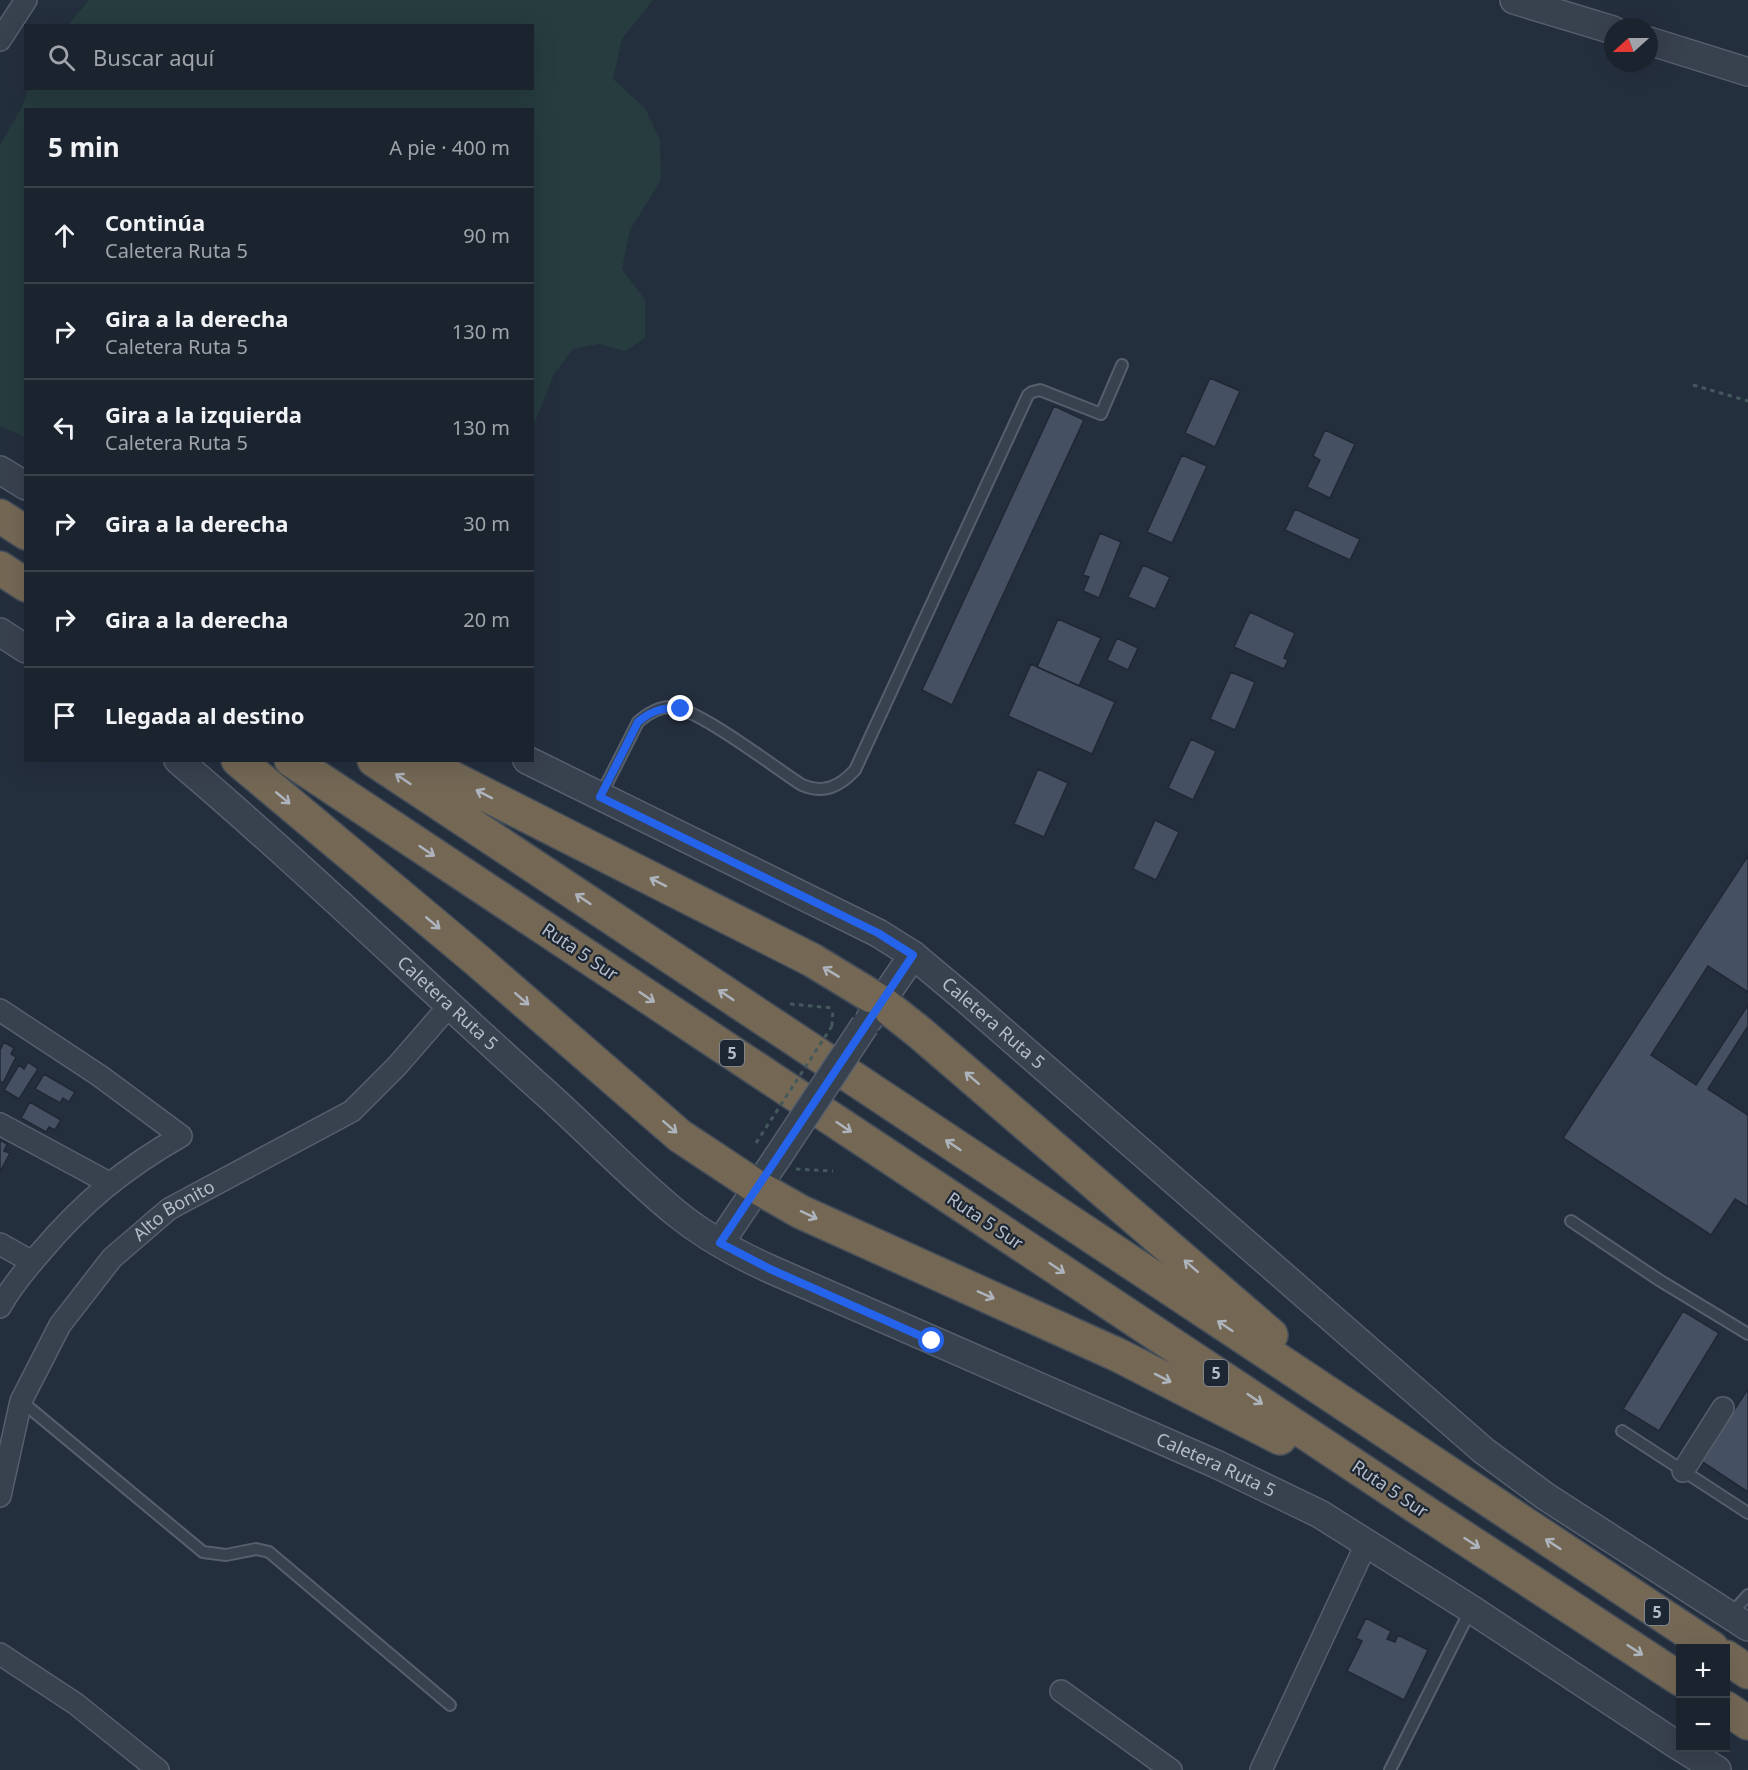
<!DOCTYPE html>
<html lang="es">
<head>
<meta charset="utf-8">
<style>
	:root { --surface:#1b232e; --page:#282f3a; --text:#f1f3f6; --muted:#a0a4aa; --line:#39404a }
	body { margin:0; font-family:"Noto Sans",sans-serif; background:var(--page); color:var(--text) }
	.controls { position:absolute; right:18px; bottom:18px; display:grid; overflow:hidden; border-radius:0px; box-shadow:0 6px 24px #0002 }
	.controls button { width:54px; height:54px; display:grid; place-items:center; padding:0; border:0; border-bottom:2px solid var(--line); background:var(--surface); color:var(--text); font:30px sans-serif }
	.compass { position:absolute; left:1604px; top:18px; width:54px; height:54px; border-radius:50%; background:var(--surface); box-shadow:0 6px 24px #0002; rotate:249deg }
	.stop { position:absolute; width:18px; height:18px; margin:-14px; border:4px solid #2563eb; border-radius:50%; background:#fff }
	.stop.end { background:#2563eb; border-color:#fff; box-shadow:0 2px 6px #0008 }
	.list { margin:0; padding:0; list-style:none }
	h2 { display:flex; justify-content:space-between; align-items:center; height:78px; margin:0; padding:0 24px; font-size:26px }
	h2 small { font-size:20px; font-weight:400; color:var(--muted) }
	.list li { display:grid; grid-template-columns:39px 1fr auto; gap:18px; align-items:center; box-sizing:border-box; height:96px; padding:0 24px; border-top:2px solid var(--line) }
	.list b { display:block; font-size:22px; white-space:nowrap }
	.list p { margin:0; font-size:20px; white-space:nowrap; color:var(--muted) }
	.list em { font-size:20px; font-style:normal; color:var(--muted) }
	.icon { flex:none; width:33px; height:33px; fill:none; stroke:currentColor; stroke-width:2; stroke-linecap:round; stroke-linejoin:round }
	.map { position:relative; flex:none; width:1748px; height:1770px; overflow:hidden }
	.search { position:absolute; background:var(--surface); box-shadow:0 6px 24px #0002; left:24px; top:24px; width:510px; height:66px; display:flex; align-items:center; gap:15px; box-sizing:border-box; padding:0 21px; border-radius:0px; color:var(--muted); font-size:22px }
	.panel { position:absolute; background:var(--surface); box-shadow:0 6px 24px #0002; left:24px; top:108px; width:510px; height:654px; border-radius:0px }
	.map>svg:first-child { display:block }
	.green { fill:#263c3f }
	.building { fill:#455162; stroke:#1f2835; stroke-width:1.5 }
	.lines { fill:none; stroke-linecap:round; stroke-linejoin:round }
	.service-casing { stroke:#565f6c; stroke-width:14 }
	.minor-casing { stroke:#565f6c; stroke-width:24 }
	.tertiary-casing { stroke:#565f6c; stroke-width:30 }
	.motorway-casing { stroke:#434c59; stroke-width:36 }
	.path { stroke:#44595c; stroke-width:3; stroke-dasharray:4.5 4.5; stroke-linecap:butt }
	.service { stroke:#38414e; stroke-width:10 }
	.minor { stroke:#38414e; stroke-width:21 }
	.tertiary { stroke:#38414e; stroke-width:27 }
	.motorway { stroke:#746855; stroke-width:33 }
	.tertiary-bridge-casing { stroke:#565f6c; stroke-width:30; stroke-linecap:butt }
	.path-bridge { stroke:#44595c; stroke-width:3; stroke-dasharray:4.5 4.5; stroke-linecap:butt }
	.tertiary-bridge { stroke:#38414e; stroke-width:27 }
	.oneway { stroke:#aeb4bd }
	.route { stroke:#2563eb; stroke-width:8 }
	.labels { text-anchor:middle; stroke-width:4.5; stroke-linejoin:round; paint-order:stroke }
	.shield { fill:#1d2633; stroke:#878f9c; stroke-width:1.5 }
	.shield-label { font-size:16px; font-weight:bold; fill:#b4bcc9 }
	.street-label { font-size:18px; fill:#b4bcc9; stroke:#1d2633 }
</style>
</head>
<body>
<div class="map">
<svg width="1748" height="1770" viewBox="0 0 1748 1770">
	<rect width="100%" height="100%" fill="#242f3e"/>
	<!-- green -->
	<path class="green" d="M89,0h564l-31,39 -9,40 32,29 15,32 1,40 -31,50 -8,39 23,31v38l-20,13 -26,-7 -26,5 -19,25 -21,53 -1,-317h-506l-1,327 -25,-11v-281l21,-36 8,-20 503,-1v-62l-464,-1z"/>
	<!-- building -->
	<path class="building" d="M1210,378l30,13 -25,56 -30,-14z
		M1054,406l30,14 -132,285 -30,-15z
		M1325,430l30,14 -25,54 -23,-11 13,-27 -7,-4z
		M1182,455l25,11 -35,77 -25,-11z
		M1295,509l65,30 -10,21 -65,-30z
		M1100,533l21,9 -22,56 -16,-7 6,-14 -6,-2z
		M1143,565l27,12 -15,32 -27,-12z
		M1250,612l45,21 -11,25 4,2 -4,9 -50,-22z
		M1058,619l43,19 -22,48 -42,-19z
		M1117,638l21,10 -10,22 -21,-10z
		M1031,664l84,38 -23,52 -84,-38z
		M1231,672l24,10 -20,48 -25,-11z
		M1191,739l25,12 -23,49 -25,-12z
		M1038,769l30,14 -24,54 -30,-13z
		M1155,820l24,12 -23,48 -23,-11z
		M1748,856v136l-40,-26 -57,89 45,30 52,-80v21l-40,63 40,26v92l-13,-8 -24,36 -148,-97z
		M4,1042l10,6 -3,6 5,3 -13,26 -3,-2v-31z
		M28,1062l10,7 -19,30 -15,-9 15,-25 5,4z
		M44,1074l31,18 -6,10 -6,-4 -3,5 -25,-14z
		M30,1102l31,18 -6,10 -6,-3 -3,5 -25,-14z
		M0,1140l7,4 -3,7 6,2 -10,19z
		M1683,1311l36,22 -60,98 -36,-22z
		M1748,1389v103l-47,-31z
		M1366,1618l25,13 -4,8 8,3 3,-7 30,15 -24,50 -57,-29 15,-30 -6,-3z"/>
	<g class="lines">
		<!-- service casing -->
		<g class="service-casing">
			<path id="service" d="M600,797l38,-75c9,-8 21,-15 33,-15 27,1 104,61 131,78 22,9 37,2 53,-15l173,-375 4,-3 8,-2 61,24 21,-49
				M1571,1221l88,59 89,54
				M21,1401l182,151 23,3 30,-6 13,3 181,153
				M1622,1431l126,82
				M1730,1615l18,-20
				M1390,1770l81,-161"/>
		</g>
		<!-- minor casing -->
		<g class="minor-casing">
			<g id="minor">
				<path d="M0,40l26,-40"/>
				<path d="M0,1010l100,66 81,60c-56,32 -98,66 -140,116 -15,17 -30,35 -41,55"/>
				<path d="M0,1124l109,59"/>
				<path d="M0,1244l32,18"/>
				<path d="M1683,1471l40,-63"/>
				<path id="s1" d="M0,1496l21,-95 39,-76 52,-67 57,-49 183,-98 45,-45 52,-60"/>
				<path d="M0,1654l76,50 82,66"/>
				<path d="M1061,1691l110,79"/>
				<path d="M1261,1770l106,-228"/>
			</g>
		</g>
		<!-- tertiary casing -->
		<g class="tertiary-casing">
			<g id="tertiary">
				<path d="M1514,0l99,30"/>
				<path d="M1649,41l99,31"/>
				<path d="M0,470l26,16"/>
				<path d="M0,632l26,17"/>
				<path id="s2" d="M178,760c127,108 247,225 371,336 43,39 83,81 127,117 28,23 61,41 94,56l446,195 104,50 151,95 209,138"/>
				<path id="s3" d="M527,760l351,173 35,22 55,46 516,450 61,45 203,131"/>
				<path d="M870,1018l43,-63"/>
				<path d="M720,1243l57,-85"/>
				<path d="M1682,1748l35,22"/>
			</g>
		</g>
		<!-- motorway casing -->
		<g class="motorway-casing">
			<path id="motorway" d="M0,516l26,17
				M0,568l26,17
				M238,760l240,201 202,175 77,51 44,25 317,143 162,83
				M291,760l1132,751 257,168
				M374,760l1338,888
				M417,760l395,200 69,42 38,30 352,303
				M1726,1657l22,15
				M1726,1708l22,15"/>
		</g>
		<!-- path -->
		<path class="path" d="M1693,385l55,16
			M790,1004l43,4
			M832,1026l1,-18
			M796,1169l37,2"/>
		<!-- service -->
		<use href="#service" class="service"/>
		<!-- minor -->
		<use href="#minor" class="minor"/>
		<!-- tertiary -->
		<use href="#tertiary" class="tertiary"/>
		<!-- motorway -->
		<use href="#motorway" class="motorway"/>
		<!-- tertiary-bridge casing -->
		<g class="tertiary-bridge-casing">
			<path id="tertiary-bridge" d="M777,1158l88,-133"/>
		</g>
		<!-- path-bridge -->
		<path class="path-bridge" d="M756,1143l76,-117"/>
		<!-- tertiary-bridge -->
		<use href="#tertiary-bridge" class="tertiary-bridge"/>
	</g>
	<!-- one-way arrows -->
	<defs><path id="oneway-shaft" d="M-6 0H5M1.5-3L5.5 0L1.5 3" fill="none" stroke-width="1.6" stroke-linecap="round" stroke-linejoin="round" transform="scale(1.5)"/></defs>
	<g class="oneway">
		<use href="#oneway-shaft" transform="translate(403 779) rotate(-146)"/>
		<use href="#oneway-shaft" transform="translate(484 794) rotate(-153)"/>
		<use href="#oneway-shaft" transform="translate(283 798) rotate(40)"/>
		<use href="#oneway-shaft" transform="translate(427 851) rotate(34)"/>
		<use href="#oneway-shaft" transform="translate(658 882) rotate(-153)"/>
		<use href="#oneway-shaft" transform="translate(583 899) rotate(-146)"/>
		<use href="#oneway-shaft" transform="translate(433 923) rotate(40)"/>
		<use href="#oneway-shaft" transform="translate(831 972) rotate(-149)"/>
		<use href="#oneway-shaft" transform="translate(726 995) rotate(-146)"/>
		<use href="#oneway-shaft" transform="translate(647 997) rotate(34)"/>
		<use href="#oneway-shaft" transform="translate(522 999) rotate(41)"/>
		<use href="#oneway-shaft" transform="translate(972 1078) rotate(-139)"/>
		<use href="#oneway-shaft" transform="translate(670 1127) rotate(41)"/>
		<use href="#oneway-shaft" transform="translate(844 1127) rotate(34)"/>
		<use href="#oneway-shaft" transform="translate(953 1145) rotate(-146)"/>
		<use href="#oneway-shaft" transform="translate(809 1215) rotate(25)"/>
		<use href="#oneway-shaft" transform="translate(1191 1266) rotate(-139)"/>
		<use href="#oneway-shaft" transform="translate(1057 1268) rotate(34)"/>
		<use href="#oneway-shaft" transform="translate(986 1295) rotate(24)"/>
		<use href="#oneway-shaft" transform="translate(1225 1326) rotate(-146)"/>
		<use href="#oneway-shaft" transform="translate(1163 1378) rotate(27)"/>
		<use href="#oneway-shaft" transform="translate(1255 1399) rotate(34)"/>
		<use href="#oneway-shaft" transform="translate(1472 1543) rotate(33)"/>
		<use href="#oneway-shaft" transform="translate(1553 1544) rotate(-147)"/>
		<use href="#oneway-shaft" transform="translate(1635 1650) rotate(33)"/>
	</g>
	<g class="lines">
		<!-- route -->
		<path class="route" d="M681,709c-17,-3 -30,2 -43,13l-38,75 278,136 35,22 -193,288 50,26 162,72"/>
	</g>
	<g class="labels">
		<!-- shield labels -->
		<g class="shield">
			<rect x="720" y="1040" width="24" height="26" rx="4.5"/>
			<rect x="1204" y="1360" width="24" height="26" rx="4.5"/>
			<rect x="1645" y="1599" width="24" height="26" rx="4.5"/>
		</g>
		<g class="shield-label">
			<text x="732" y="1059">5</text>
			<text x="1216" y="1379">5</text>
			<text x="1657" y="1618">5</text>
		</g>
		<!-- street labels -->
		<g class="street-label">
			<text transform="translate(580 952) rotate(34)" y="6">Ruta 5 Sur</text>
			<text dy="6" stroke="none"><textPath href="#s2" startOffset="363">Caletera Ruta 5</textPath></text>
			<text dy="6" stroke="none"><textPath href="#s3" startOffset="538">Caletera Ruta 5</textPath></text>
			<text dy="6" stroke="none"><textPath href="#s1" startOffset="346">Alto Bonito</textPath></text>
			<text transform="translate(985 1221) rotate(34)" y="6">Ruta 5 Sur</text>
			<text dy="6" stroke="none"><textPath href="#s2" startOffset="1270">Caletera Ruta 5</textPath></text>
			<text transform="translate(1390 1489) rotate(34)" y="6">Ruta 5 Sur</text>
		</g>
	</g>
</svg>
<div class="controls">
<button>+</button>
<button>−</button>
</div>
<svg class="compass" viewBox="-18 -18 36 36"><path d="M0-13l5 13h-10z" fill="#e53935"/><path d="M0 13l5-13h-10z" fill="#a0a4aa"/></svg>
<div class="stop" style="left:932px;top:1341px"></div>
<div class="stop end" style="left:681px;top:709px"></div>
<div class="search"><svg class="icon" aria-label="search" viewBox="0 0 24 24"><circle cx="10" cy="10" r="6"/><path d="M15 15l6 6"/></svg>Buscar aquí</div>
<section class="panel">
<h2>5 min<small>A pie · 400 m</small></h2>
<ul class="list">
<li><svg class="icon" aria-label="ahead" viewBox="0 0 24 24"><path d="M12 20V5M6 11l6-6 6 6"/></svg><div><b>Continúa</b><p>Caletera Ruta 5</p></div><em>90 m</em></li>
<li><svg class="icon" aria-label="right" viewBox="0 0 24 24"><path d="M7 20v-9h11M14 6l5 5-5 5"/></svg><div><b>Gira a la derecha</b><p>Caletera Ruta 5</p></div><em>130 m</em></li>
<li><svg class="icon" aria-label="left" viewBox="0 0 24 24"><path d="M17 20v-9H6M10 6l-5 5 5 5"/></svg><div><b>Gira a la izquierda</b><p>Caletera Ruta 5</p></div><em>130 m</em></li>
<li><svg class="icon" aria-label="right" viewBox="0 0 24 24"><path d="M7 20v-9h11M14 6l5 5-5 5"/></svg><div><b>Gira a la derecha</b></div><em>30 m</em></li>
<li><svg class="icon" aria-label="right" viewBox="0 0 24 24"><path d="M7 20v-9h11M14 6l5 5-5 5"/></svg><div><b>Gira a la derecha</b></div><em>20 m</em></li>
<li><svg class="icon" aria-label="arrive" viewBox="0 0 24 24"><path d="M6 21V4h12l-3 4 3 4H6"/></svg><div><b>Llegada al destino</b></div></li>
</ul>
</section>
</div>
</body>
</html>
